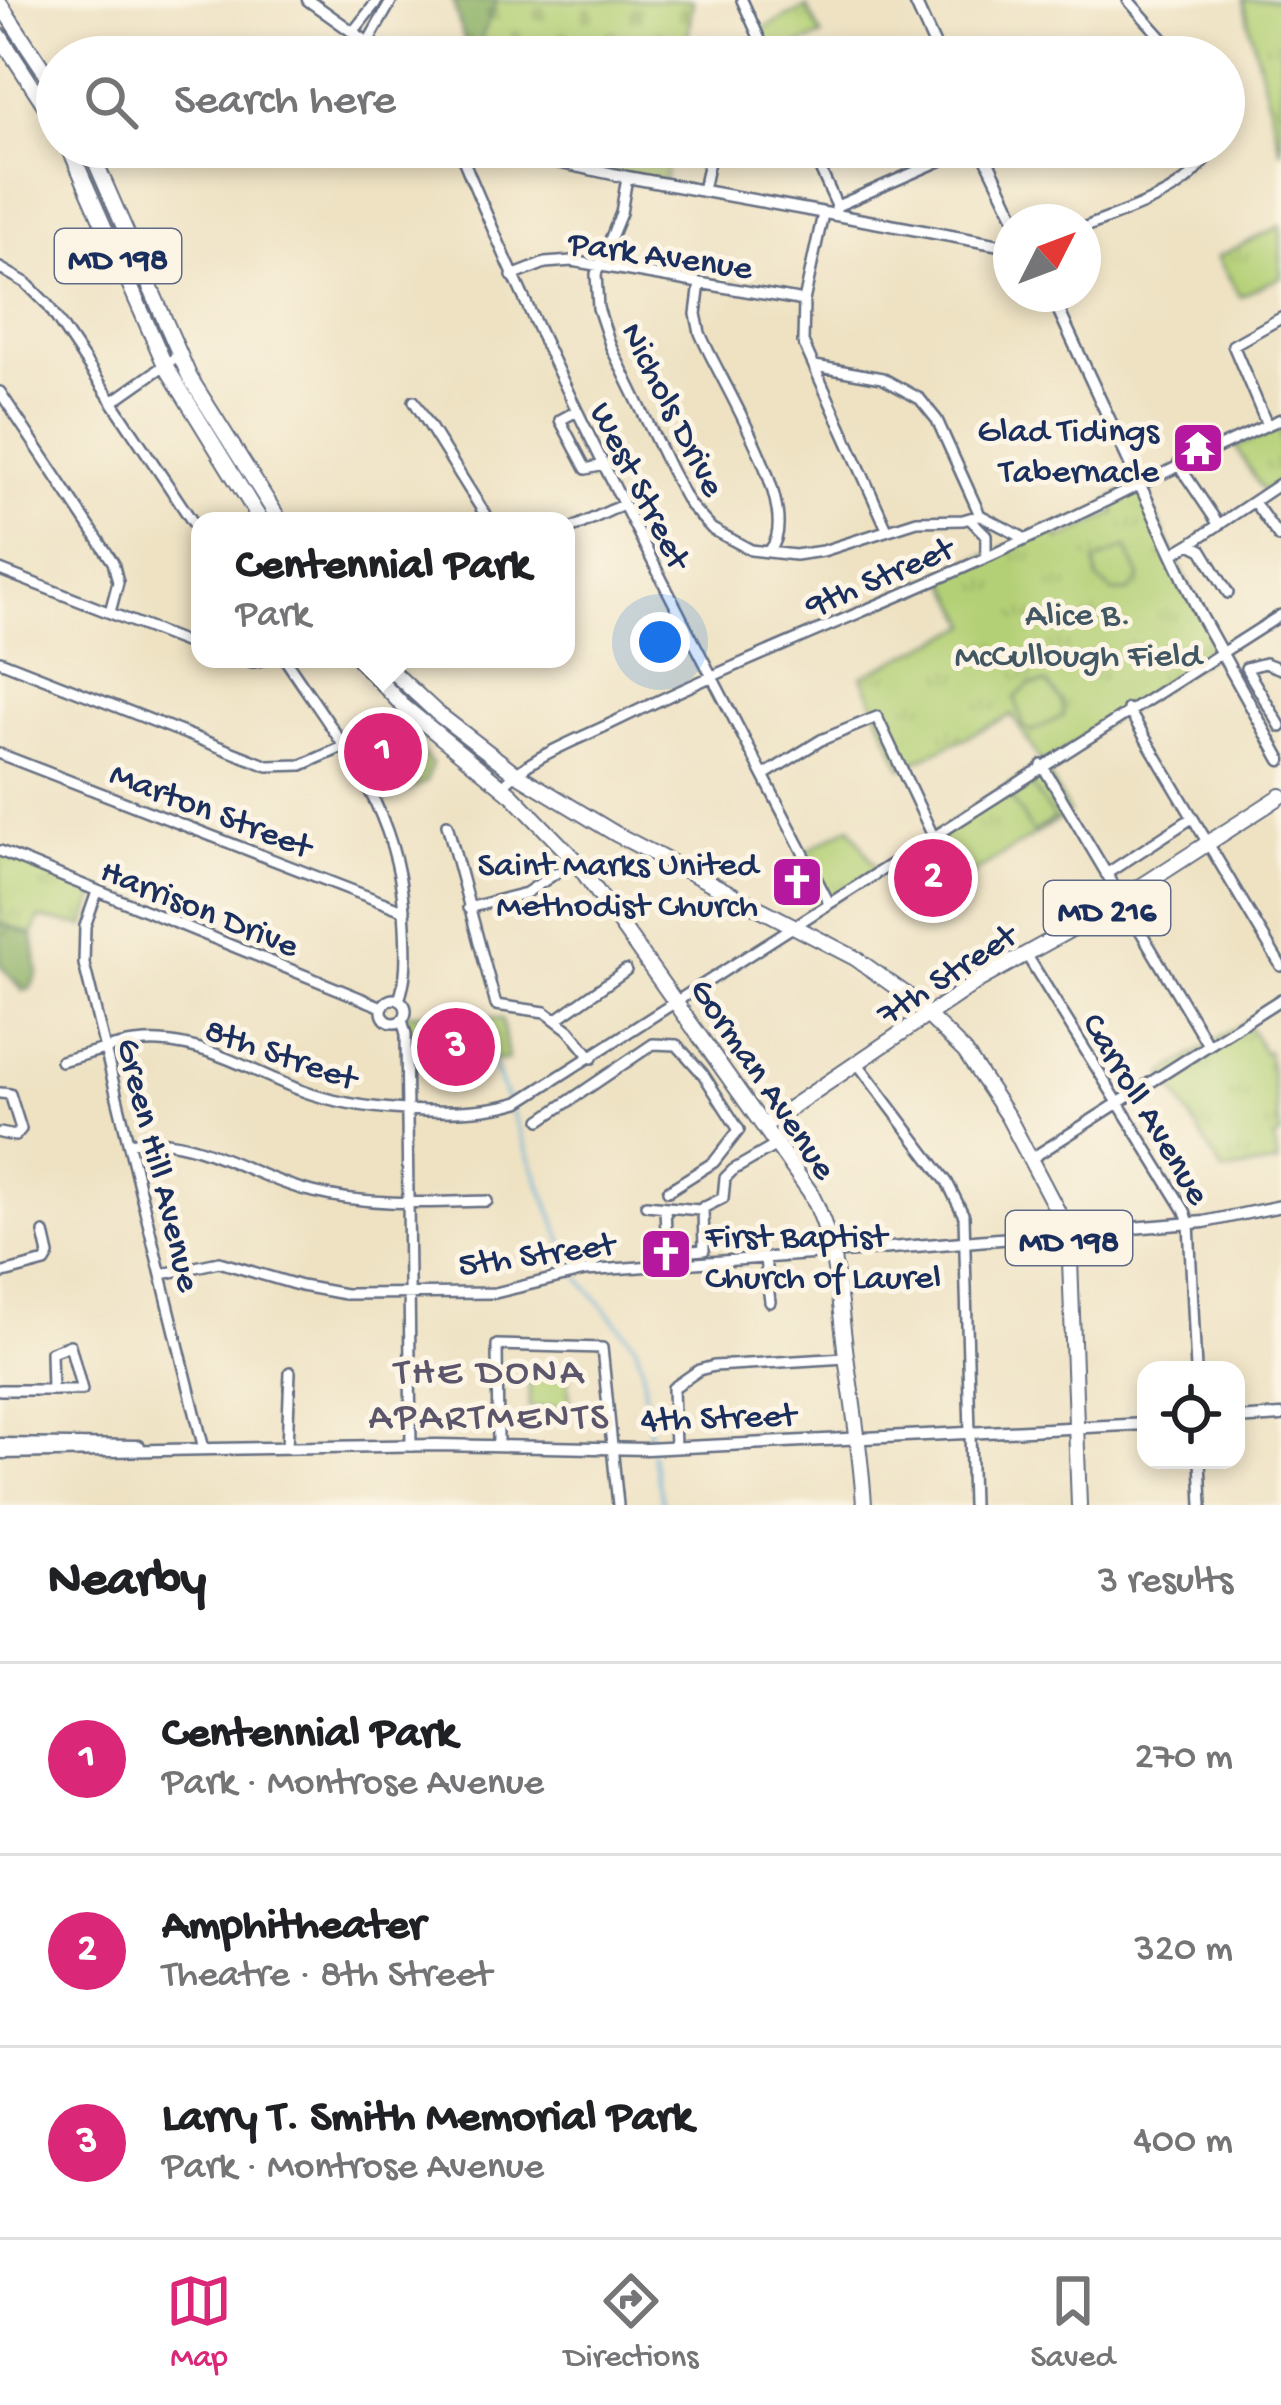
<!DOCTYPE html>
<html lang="en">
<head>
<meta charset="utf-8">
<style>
	:root { --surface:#fff; --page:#f6f6f6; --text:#202124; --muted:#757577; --line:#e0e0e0; --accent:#db2777 }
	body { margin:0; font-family:"Gochi Hand",sans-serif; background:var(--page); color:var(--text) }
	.controls { position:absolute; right:36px; bottom:36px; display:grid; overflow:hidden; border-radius:24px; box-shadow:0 6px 18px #0003 }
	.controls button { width:108px; height:108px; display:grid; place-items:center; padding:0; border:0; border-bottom:3px solid var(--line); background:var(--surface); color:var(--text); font:60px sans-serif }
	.compass { position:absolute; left:993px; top:204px; width:108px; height:108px; border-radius:50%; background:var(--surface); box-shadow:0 6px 18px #0003; rotate:48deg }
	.you { position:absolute; left:660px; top:642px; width:42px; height:42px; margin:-30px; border:9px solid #fff; border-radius:50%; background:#1a73e8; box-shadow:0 0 0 18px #1a73e833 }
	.badge { display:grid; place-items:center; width:78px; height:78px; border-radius:50%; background:var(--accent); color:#fff; font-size:39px; font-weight:700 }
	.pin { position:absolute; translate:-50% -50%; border:6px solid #fff; box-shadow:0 3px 12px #0006 }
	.popup { position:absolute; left:191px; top:512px; width:384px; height:156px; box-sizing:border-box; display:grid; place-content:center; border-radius:24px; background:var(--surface); filter:drop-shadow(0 3px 9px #0005); font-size:39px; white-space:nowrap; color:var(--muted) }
	.popup b { font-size:45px; color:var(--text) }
	.popup::after { content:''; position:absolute; left:50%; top:100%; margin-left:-24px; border:24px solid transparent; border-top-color:var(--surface) }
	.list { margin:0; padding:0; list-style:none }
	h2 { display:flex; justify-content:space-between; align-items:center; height:156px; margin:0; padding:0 48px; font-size:51px }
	h2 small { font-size:39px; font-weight:400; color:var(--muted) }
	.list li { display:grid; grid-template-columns:78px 1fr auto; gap:36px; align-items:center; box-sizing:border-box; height:192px; padding:0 48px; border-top:3px solid var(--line) }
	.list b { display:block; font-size:45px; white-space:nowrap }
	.list p { margin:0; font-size:39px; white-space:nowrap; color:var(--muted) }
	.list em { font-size:39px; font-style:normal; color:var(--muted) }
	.icon { flex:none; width:66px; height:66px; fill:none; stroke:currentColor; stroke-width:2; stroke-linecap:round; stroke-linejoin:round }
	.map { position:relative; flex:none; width:1281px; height:1505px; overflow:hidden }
	.search { position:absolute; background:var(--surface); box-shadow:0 6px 18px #0003; left:36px; right:36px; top:36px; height:132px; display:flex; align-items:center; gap:30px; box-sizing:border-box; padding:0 42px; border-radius:66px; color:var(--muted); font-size:45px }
	.sheet { height:732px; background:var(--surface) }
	nav { display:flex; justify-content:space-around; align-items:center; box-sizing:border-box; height:168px; border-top:3px solid var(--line); background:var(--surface); font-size:33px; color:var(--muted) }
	nav a { display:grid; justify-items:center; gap:6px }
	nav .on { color:var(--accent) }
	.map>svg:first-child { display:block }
	.grass { fill:url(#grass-tufts); stroke:#68806a; stroke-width:3 }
	.forest { fill:url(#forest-crowns); stroke:#557062; stroke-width:3 }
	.cemetery { fill:url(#cemetery-stones); stroke:#68806a; stroke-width:3 }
	.pitch { fill:#b4d076; stroke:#68806a; stroke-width:3 }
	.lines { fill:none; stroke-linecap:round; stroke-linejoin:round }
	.stream { stroke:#5eacd7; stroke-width:3 }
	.minor-casing { stroke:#656e81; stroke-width:14 }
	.tertiary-casing { stroke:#656e81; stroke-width:15 }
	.primary-casing { stroke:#656e81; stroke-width:18 }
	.minor { stroke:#fff; stroke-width:9 }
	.tertiary { stroke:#fff; stroke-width:10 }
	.primary { stroke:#fff; stroke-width:14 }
	.labels { text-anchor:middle; stroke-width:10; stroke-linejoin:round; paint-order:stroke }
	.shield { fill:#fcf5e5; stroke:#5e6a86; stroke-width:3 }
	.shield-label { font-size:33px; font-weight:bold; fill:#1b2f5e }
	.street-label { font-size:36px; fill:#1b2f5e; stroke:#fcf5e5 }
	.poi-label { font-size:36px; fill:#1b2f5e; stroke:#fcf5e5; text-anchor:end }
	.park-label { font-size:36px; fill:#415764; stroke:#fcf5e5 }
	.neighbourhood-label { font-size:39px; letter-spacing:3px; fill:#5b566b; stroke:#fcf5e5 }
</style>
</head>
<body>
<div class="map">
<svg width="1281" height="1505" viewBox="0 0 1281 1505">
	<defs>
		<pattern id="grass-tufts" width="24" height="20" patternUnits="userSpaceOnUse" patternTransform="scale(3)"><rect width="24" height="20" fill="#b4d076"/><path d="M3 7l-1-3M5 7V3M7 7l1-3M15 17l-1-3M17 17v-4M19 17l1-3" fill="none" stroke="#9ab368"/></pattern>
		<pattern id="forest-crowns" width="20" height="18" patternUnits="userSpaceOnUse" patternTransform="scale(3)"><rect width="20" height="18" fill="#8fb267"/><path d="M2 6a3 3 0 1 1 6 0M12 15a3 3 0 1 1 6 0" fill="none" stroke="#749158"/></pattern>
		<pattern id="cemetery-stones" width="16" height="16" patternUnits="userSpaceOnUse" patternTransform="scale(3)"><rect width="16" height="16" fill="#b4d076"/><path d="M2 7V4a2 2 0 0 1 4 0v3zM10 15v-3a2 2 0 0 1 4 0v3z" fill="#9ab368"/></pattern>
	</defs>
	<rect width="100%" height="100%" fill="#fcf5e5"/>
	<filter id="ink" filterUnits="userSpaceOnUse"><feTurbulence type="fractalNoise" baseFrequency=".00833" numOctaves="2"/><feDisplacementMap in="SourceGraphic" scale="24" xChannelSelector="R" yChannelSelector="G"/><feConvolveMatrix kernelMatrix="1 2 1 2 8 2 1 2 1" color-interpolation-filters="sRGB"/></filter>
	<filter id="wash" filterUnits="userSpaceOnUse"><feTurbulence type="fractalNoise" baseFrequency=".004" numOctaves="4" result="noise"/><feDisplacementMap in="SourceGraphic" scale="48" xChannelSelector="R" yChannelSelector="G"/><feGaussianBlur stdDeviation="2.7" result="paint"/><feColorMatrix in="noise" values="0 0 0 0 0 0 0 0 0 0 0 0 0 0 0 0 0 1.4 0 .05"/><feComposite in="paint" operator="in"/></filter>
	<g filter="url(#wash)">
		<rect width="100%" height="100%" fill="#eee2c3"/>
		<!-- grass -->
		<path class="grass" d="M1243,0h38v152z
			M807,7l15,29 -54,21 -11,-25z
			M1281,226v51l-41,19 -23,-39z
			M1281,428v51l-18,13 -27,-45z
			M1140,483l79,168 -176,113 26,49 -142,90 -29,-45 144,-94 -30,-49 -110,53 -40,-92 108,-51 -27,-51 109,-47 7,13 56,-27 -6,-13z
			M384,713l48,51 -6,18 -48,22 -40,-65z
			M850,826l28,45 -49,32 -26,-50z
			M0,851l97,41 -12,34 -46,-8 -6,17 -33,-12z
			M406,1013l96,6 6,41h-103l-3,-40z
			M1246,1021l18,32 4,-2 13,85 -7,3 4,24 -55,9 -59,-98z
			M529,1375l39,2 2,30h-41z"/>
		<!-- forest -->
		<path class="forest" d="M497,0l-23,57h-5l-16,-56z
			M0,923l33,12 5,38 -8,16 -7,2 -23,-26z"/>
		<!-- cemetery -->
		<path class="cemetery" d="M497,0h196l-8,57h-211z
			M518,147h152l-6,36 -58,-11z"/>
		<!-- pitch -->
		<path class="pitch" d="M1126,547l14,31 -11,14h-16l-15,-12 -3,-18z
			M1047,683l15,19 1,14 -31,15 -8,-4 -9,-29 14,-13z
			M1031,785l23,34 -21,14 -22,-35z"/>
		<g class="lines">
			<!-- stream -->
			<path class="stream" d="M423,1029l59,18 7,7 85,216
				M579,1278l56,66 7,21 9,79
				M652,1453l11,52"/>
		</g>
	</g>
	<g filter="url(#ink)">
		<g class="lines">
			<!-- minor casing -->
			<g class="minor-casing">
				<path id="minor" d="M742,0l26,57
					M1128,0l51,57
					M353,32l25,-32
					M368,42l24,-42
					M458,147c107,260 243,505 371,756
					M810,147l27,59
					M627,177l-6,36 -25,61 2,34 13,39 60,124 18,33 23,25 39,21 44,5 28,-4 94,-30 46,-1 17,-5
					M703,190l9,-43
					M823,214l-19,87 -1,41 84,187
					M834,215l3,-9 135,-59
					M1083,228c38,-16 117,-37 126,-81
					M0,268l26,15 21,21 153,229
					M512,276l33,-13 27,-2 232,40
					M700,283l-4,31 4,19c18,45 105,177 70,217
					M815,366l67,12 38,21 17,21 43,95 44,23
					M0,392l113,170 5,20 -8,30
					M414,401l75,120
					M112,402l67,-47
					M577,411l-17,9 26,49 18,-4
					M1267,425l-34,-80 48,-27
					M1178,464l41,61
					M1254,502l25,35
					M970,519l16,16v22
					M566,531l56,-26
					M1190,544l91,-61
					M1173,554l17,-10 12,6 26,43
					M0,570l200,78
					M229,659l25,3 13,-3
					M285,659c60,90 116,154 120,267 1,25 3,50 -6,74
					M0,661l268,105 34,-1 41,-18
					M1281,669l-16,-6 -19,5 35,59
					M1128,709l153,257
					M0,754l405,157
					M1042,765l166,280
					M764,775l57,-35 56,-23 56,119
					M502,787c28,-31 73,-46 110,-64 124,-61 253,-111 378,-167 98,-45 193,-94 291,-137
					M447,824l49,181 49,7 24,18 23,28
					M0,851l382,156
					M1106,874l86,-56
					M97,892l-12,34 -1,38 120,485
					M468,908l58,-15 30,-20
					M1026,954l159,257 4,12 7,147
					M382 1011a12 12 0 1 1 24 0a12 12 0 1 1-24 0Z
					M557,1019l69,-49
					M402,1020l4,14 5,412
					M61,1061c31,-8 66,-21 99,-19 49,2 95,31 140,48 54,21 163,29 219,12l762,-487
					M858,1064l89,118 17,34 8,289
					M0,1093l10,1 11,35 -6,7 -15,-3
					M541,1120l112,-76 24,1 26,29 36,56 -25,32 -46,29
					M129,1143c65,-12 119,33 180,48 58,15 118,12 178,10
					M1032,1158l249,-159
					M646,1205l53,5 24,-12 2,-20 8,-8 45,-26
					M665,1208l2,47
					M667,1253l37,-3 -1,-43
					M765,1259l5,43
					M0,1274l45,-12 4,-7 -5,-22
					M162,1274l57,-12 82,24 44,8 150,-1 90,-22 246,-18
					M0,1390h82l-12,-45 -19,7 1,38
					M498,1445l-1,-100 105,3 16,157
					M675,1447l-2,-59 26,-18 15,-4 132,-8
					M287,1448l3,-76
					M1200,1460l2,45"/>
			</g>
			<!-- tertiary casing -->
			<g class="tertiary-casing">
				<path id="tertiary" d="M308,0l80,57
					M914,0l26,57
					M515,147l37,14 75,16 384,70
					M981,147l36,75
					M1051,294l150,322 80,144
					M831,1253l373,-31 77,-16
					M1236,1419l45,-3
					M0,1444l139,2
					M0,1453l437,-8 209,4 500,-25"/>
			</g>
			<!-- primary casing -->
			<g class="primary-casing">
				<path id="primary" d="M0,4l57,86
					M0,36l57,88
					M69,147l96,218 96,156
					M89,147l101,231 90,143
					M359,659l44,47 109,89 62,64 236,333c27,50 29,109 36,164 7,50 15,98 18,149
					M379,659l58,54 78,60 101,61 239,124 52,37 58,57 43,65 61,116 10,272
					M765,1125l216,-146 114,-63 186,-120"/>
			</g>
			<!-- minor -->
			<use href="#minor" class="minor"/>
			<!-- tertiary -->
			<use href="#tertiary" class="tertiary"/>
			<!-- primary -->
			<use href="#primary" class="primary"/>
		</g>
	</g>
	<!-- icons -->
	<defs>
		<g id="temple-square" transform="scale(2.7)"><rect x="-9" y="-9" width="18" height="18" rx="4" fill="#b5179e" stroke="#fcf5e5"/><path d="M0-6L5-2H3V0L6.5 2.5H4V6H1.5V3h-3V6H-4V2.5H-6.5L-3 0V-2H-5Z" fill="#fff"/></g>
		<g id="church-square" transform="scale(2.7)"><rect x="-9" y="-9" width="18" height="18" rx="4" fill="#b5179e" stroke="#fcf5e5"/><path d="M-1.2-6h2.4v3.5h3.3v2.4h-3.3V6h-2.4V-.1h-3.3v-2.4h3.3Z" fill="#fff"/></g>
	</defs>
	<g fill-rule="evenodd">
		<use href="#temple-square" x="1198" y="448"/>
		<use href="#church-square" x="797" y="882"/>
		<use href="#church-square" x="666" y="1254"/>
	</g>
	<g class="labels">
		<!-- shield labels -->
		<g class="shield">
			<rect x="55" y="229" width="126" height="54" rx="9"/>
			<rect x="1044" y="881" width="126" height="54" rx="9"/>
			<rect x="1006" y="1211" width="126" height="54" rx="9"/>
		</g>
		<g class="shield-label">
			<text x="118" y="268">MD 198</text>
			<text x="1107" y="920">MD 216</text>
			<text x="1069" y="1250">MD 198</text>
		</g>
		<!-- street labels -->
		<g class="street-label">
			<text transform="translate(661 252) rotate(8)" y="13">Park Avenue</text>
			<text transform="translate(676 408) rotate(63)" y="13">Nichols Drive</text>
			<text transform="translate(643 484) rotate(63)" y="13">West Street</text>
			<text transform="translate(878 574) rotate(-23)" y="13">9th Street</text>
			<text transform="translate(212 807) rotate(21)" y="13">Marton Street</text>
			<text transform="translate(201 905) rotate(22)" y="13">Harrison Drive</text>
			<text transform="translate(945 972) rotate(-33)" y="13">7th Street</text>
			<text transform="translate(282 1051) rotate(19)" y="13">8th Street</text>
			<text transform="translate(766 1077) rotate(56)" y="13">Gorman Avenue</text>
			<text transform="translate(1149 1107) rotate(59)" y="13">Carroll Avenue</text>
			<text transform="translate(162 1164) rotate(76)" y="13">Green Hill Avenue</text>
			<text transform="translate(536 1251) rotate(-8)" y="13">5th Street</text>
			<text transform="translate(718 1414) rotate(-2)" y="13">4th Street</text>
		</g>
		<!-- poi labels -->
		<g class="poi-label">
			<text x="1159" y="440">Glad Tidings<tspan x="1159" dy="41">Tabernacle</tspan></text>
			<text x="758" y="874">Saint Marks United<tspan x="758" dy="41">Methodist Church</tspan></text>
			<text x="705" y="1246" text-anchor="start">First Baptist<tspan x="705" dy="41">Church of Laurel</tspan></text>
		</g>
		<!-- park labels -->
		<g class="park-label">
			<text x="1078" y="624">Alice B.<tspan x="1078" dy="41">McCullough Field</tspan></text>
		</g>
		<!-- neighbourhood labels -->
		<g class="neighbourhood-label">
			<text x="490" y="1382">THE DONA<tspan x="490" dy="45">APARTMENTS</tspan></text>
		</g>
	</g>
</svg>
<div class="controls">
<button><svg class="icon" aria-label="locate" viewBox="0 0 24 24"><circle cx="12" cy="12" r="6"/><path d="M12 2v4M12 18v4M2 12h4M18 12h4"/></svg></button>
</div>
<svg class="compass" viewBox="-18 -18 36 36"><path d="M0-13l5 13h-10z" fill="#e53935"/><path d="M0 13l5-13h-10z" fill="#757577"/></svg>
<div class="you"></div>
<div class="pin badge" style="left:383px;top:752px">1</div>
<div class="popup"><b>Centennial Park</b>Park</div>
<div class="pin badge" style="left:933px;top:878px">2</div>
<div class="pin badge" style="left:456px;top:1047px">3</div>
<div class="search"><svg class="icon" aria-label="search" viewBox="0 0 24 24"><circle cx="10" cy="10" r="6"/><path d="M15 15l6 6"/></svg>Search here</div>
</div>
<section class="sheet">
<h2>Nearby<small>3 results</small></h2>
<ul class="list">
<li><span class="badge">1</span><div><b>Centennial Park</b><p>Park · Montrose Avenue</p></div><em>270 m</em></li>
<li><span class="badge">2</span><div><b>Amphitheater</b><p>Theatre · 8th Street</p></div><em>320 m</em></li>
<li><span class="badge">3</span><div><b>Larry T. Smith Memorial Park</b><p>Park · Montrose Avenue</p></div><em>400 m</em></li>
</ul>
</section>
<nav>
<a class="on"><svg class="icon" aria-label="map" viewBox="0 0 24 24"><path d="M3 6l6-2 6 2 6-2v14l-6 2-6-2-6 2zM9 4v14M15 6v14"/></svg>Map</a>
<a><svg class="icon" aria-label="directions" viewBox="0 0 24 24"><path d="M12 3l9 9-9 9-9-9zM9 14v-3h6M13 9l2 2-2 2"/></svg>Directions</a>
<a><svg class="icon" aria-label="saved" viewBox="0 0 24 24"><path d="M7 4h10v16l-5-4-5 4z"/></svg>Saved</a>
</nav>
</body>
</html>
